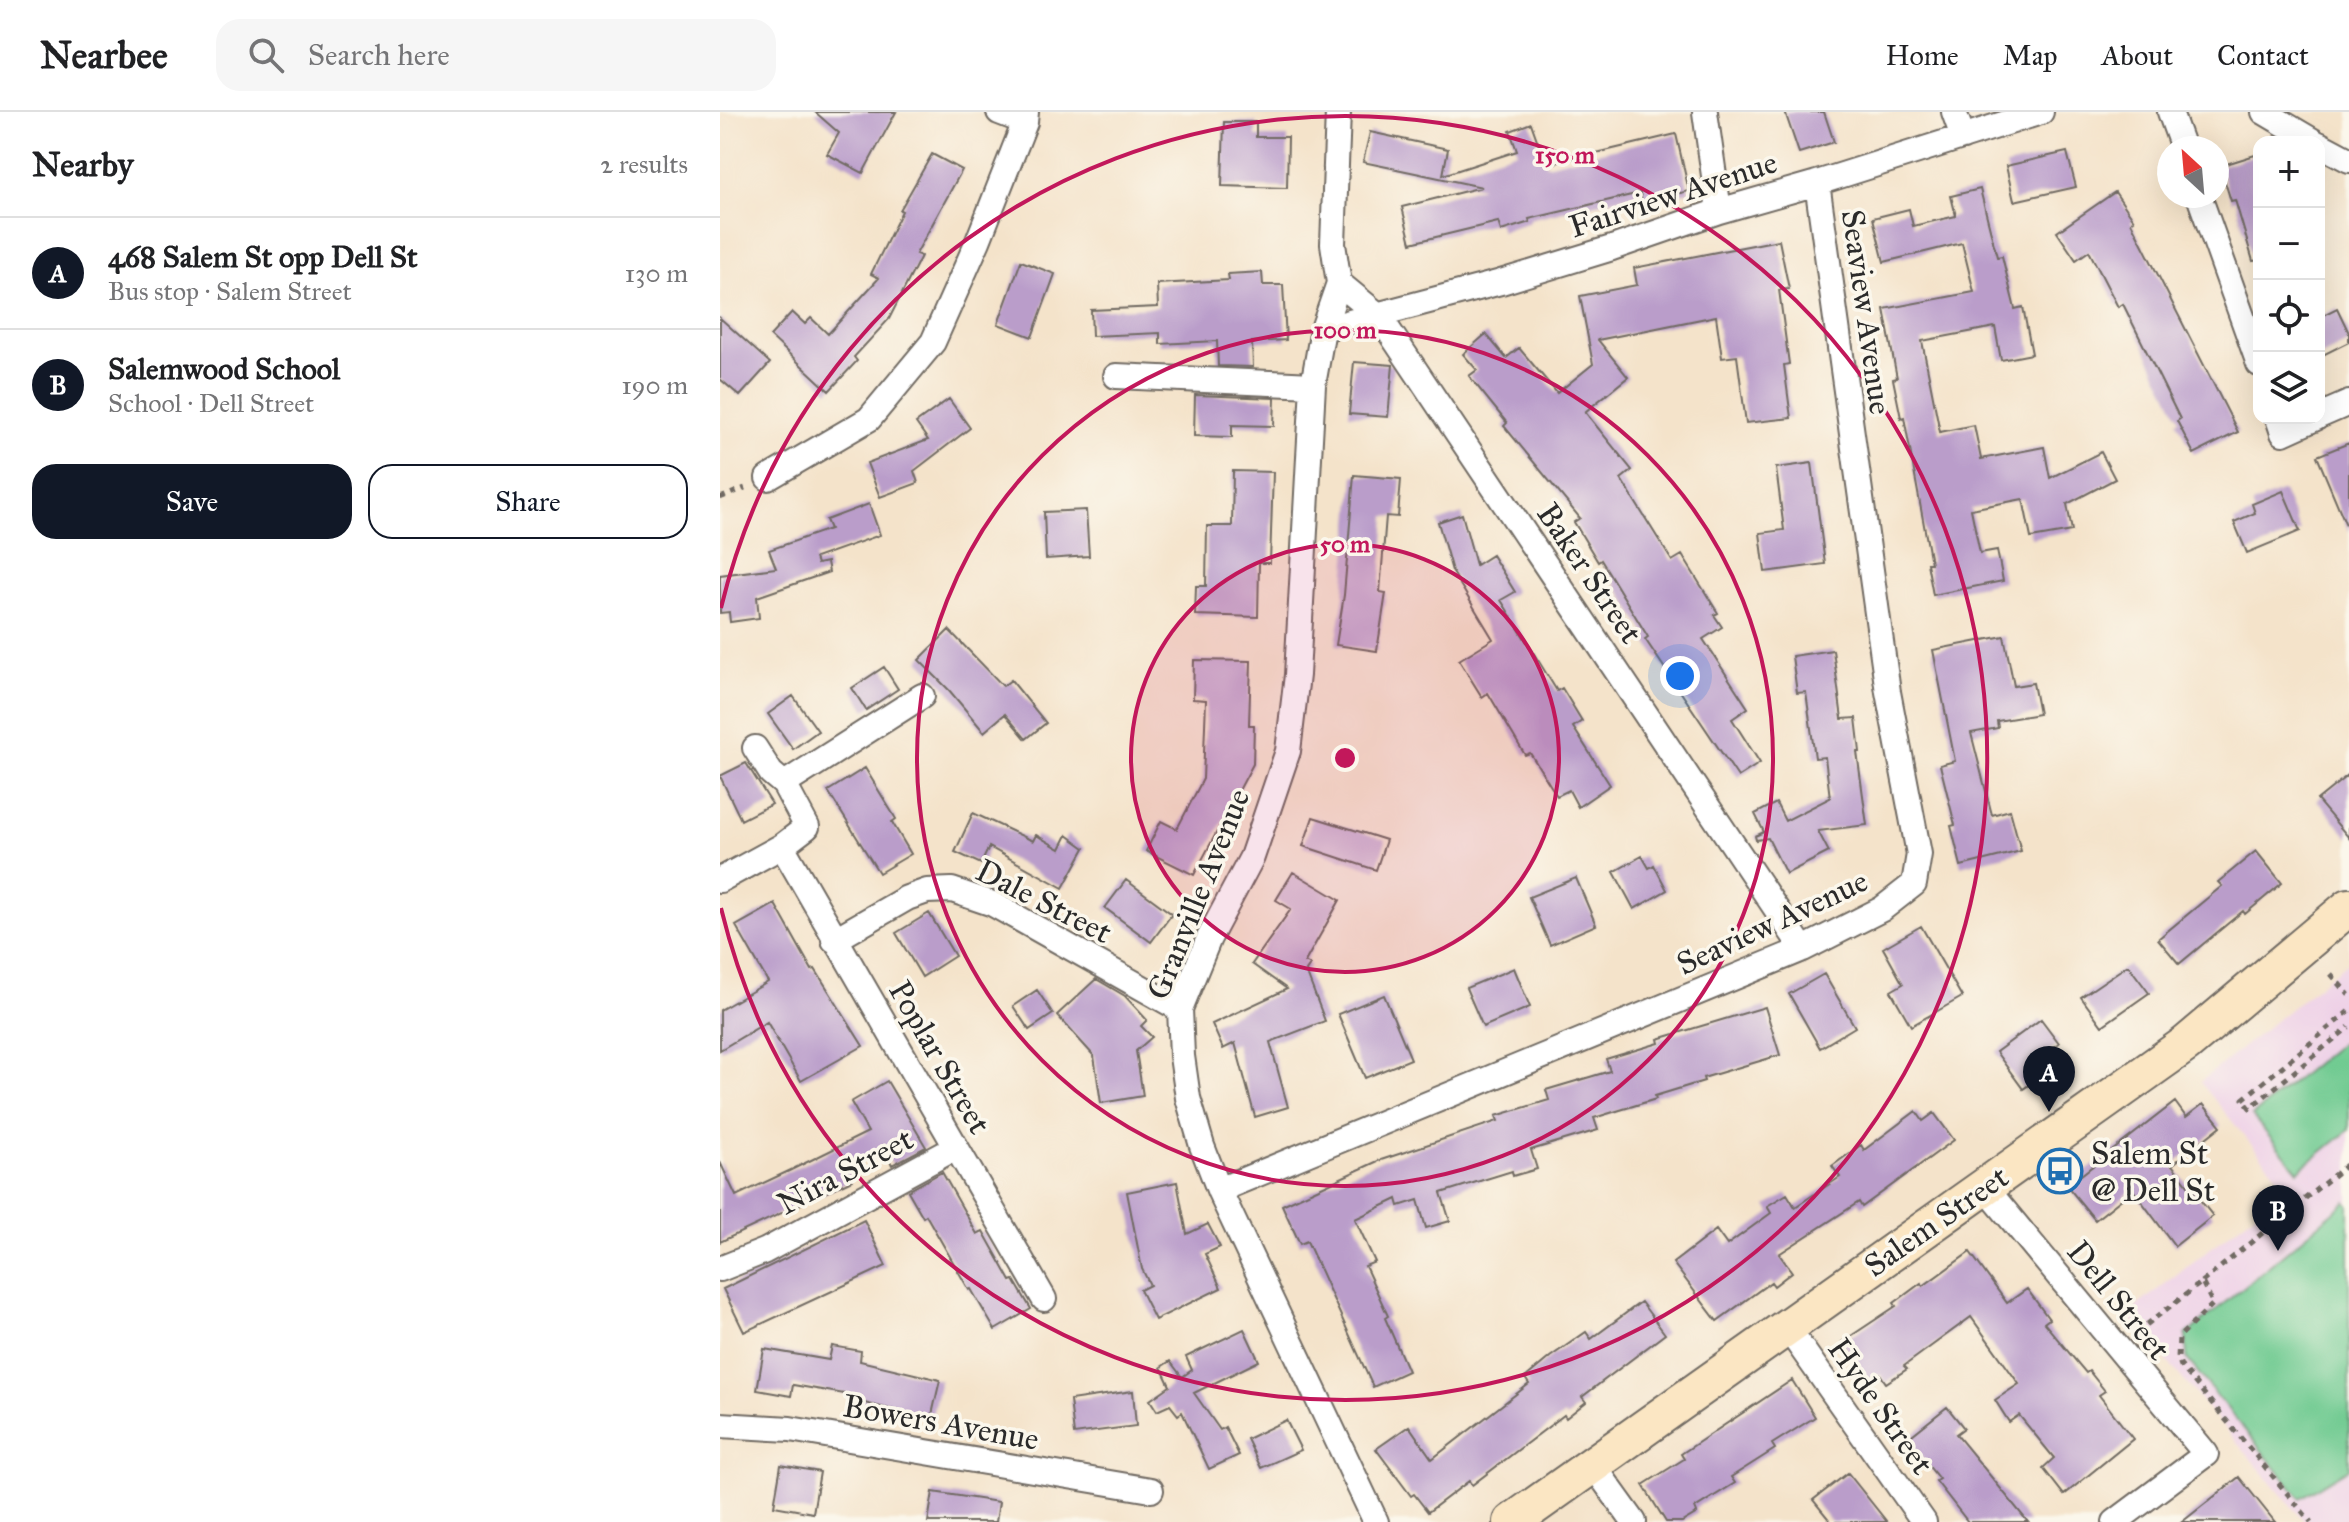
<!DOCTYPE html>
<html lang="en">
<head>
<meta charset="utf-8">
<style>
	:root { --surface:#fff; --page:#f6f6f6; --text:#202124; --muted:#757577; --line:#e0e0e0; --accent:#111827 }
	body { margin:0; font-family:"IM FELL Great Primer",serif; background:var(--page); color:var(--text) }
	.controls { position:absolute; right:24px; top:24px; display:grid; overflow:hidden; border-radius:16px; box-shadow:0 8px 32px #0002 }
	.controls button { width:72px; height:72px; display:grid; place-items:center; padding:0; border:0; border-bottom:2px solid var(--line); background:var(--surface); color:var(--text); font:40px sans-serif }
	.compass { position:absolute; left:1437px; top:24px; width:72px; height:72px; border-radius:50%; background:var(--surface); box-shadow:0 8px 32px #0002; rotate:334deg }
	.you { position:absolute; left:960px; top:564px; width:28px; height:28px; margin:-20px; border:6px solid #fff; border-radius:50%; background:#1a73e8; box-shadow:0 0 0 12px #1a73e833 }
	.badge { display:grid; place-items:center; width:52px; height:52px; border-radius:50%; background:var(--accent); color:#fff; font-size:26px; font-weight:700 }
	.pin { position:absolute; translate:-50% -66px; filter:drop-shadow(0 2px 4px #0008) }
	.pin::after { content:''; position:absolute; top:42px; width:28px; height:24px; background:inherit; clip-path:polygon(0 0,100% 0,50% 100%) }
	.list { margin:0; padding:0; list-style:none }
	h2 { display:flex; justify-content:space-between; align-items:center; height:104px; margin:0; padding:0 32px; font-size:34px }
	h2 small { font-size:26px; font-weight:400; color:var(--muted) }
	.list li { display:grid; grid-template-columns:52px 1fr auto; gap:24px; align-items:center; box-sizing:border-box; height:112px; padding:0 32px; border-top:2px solid var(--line) }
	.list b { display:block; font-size:30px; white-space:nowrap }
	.list p { margin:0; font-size:26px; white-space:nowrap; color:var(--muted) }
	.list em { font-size:26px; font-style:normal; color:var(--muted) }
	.actions { display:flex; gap:16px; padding:24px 32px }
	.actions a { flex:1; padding:18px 0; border:2px solid var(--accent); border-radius:24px; text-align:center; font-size:28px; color:var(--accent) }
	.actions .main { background:var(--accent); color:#fff }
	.icon { flex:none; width:44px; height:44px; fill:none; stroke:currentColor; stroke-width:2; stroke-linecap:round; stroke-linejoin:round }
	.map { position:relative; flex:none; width:1629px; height:1410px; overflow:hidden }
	header { display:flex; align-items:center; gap:48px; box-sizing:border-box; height:112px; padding:0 40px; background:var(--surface); border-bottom:2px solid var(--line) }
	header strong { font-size:38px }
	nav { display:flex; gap:44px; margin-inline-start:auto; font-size:28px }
	.search { width:560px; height:72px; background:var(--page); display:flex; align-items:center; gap:20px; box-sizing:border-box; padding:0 28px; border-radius:24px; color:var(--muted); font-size:30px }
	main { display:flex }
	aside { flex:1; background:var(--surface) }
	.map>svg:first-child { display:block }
	.built { fill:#eed0e7 }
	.green { fill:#70ca91; stroke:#4e7a5e; stroke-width:2 }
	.building { fill:#ba9dca }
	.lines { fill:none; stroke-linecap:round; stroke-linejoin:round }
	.street-casing { stroke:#716b63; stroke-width:28 }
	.secondary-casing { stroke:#716b63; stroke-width:40 }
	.path { stroke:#716b63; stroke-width:5; stroke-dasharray:6 6; stroke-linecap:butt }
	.street { stroke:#fff; stroke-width:24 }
	.secondary { stroke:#fbe6c3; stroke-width:36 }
	.ring { fill:none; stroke:#c2185b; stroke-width:4 }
	.labels { text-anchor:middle; stroke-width:7; stroke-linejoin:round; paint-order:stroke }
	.street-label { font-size:32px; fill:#2b2b2b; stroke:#fbf7ec }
	.poi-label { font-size:32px; fill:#2b2b2b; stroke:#fbf7ec; text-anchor:start }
	.centre { fill:#c2185b; stroke:#fbf7ec; stroke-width:4 }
	.ring-label { font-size:24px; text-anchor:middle; font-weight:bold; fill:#c2185b; stroke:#fbf7ec; stroke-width:7; stroke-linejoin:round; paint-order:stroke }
</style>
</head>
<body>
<header>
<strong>Nearbee</strong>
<div class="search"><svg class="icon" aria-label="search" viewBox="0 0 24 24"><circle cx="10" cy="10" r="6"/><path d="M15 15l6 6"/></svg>Search here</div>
<nav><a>Home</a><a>Map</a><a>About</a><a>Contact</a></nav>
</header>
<main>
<aside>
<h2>Nearby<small>2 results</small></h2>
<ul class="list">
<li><span class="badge">A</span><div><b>468 Salem St opp Dell St</b><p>Bus stop · Salem Street</p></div><em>130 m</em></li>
<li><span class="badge">B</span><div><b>Salemwood School</b><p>School · Dell Street</p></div><em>190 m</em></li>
</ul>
<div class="actions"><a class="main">Save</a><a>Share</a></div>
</aside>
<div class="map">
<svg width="1629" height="1410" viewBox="0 0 1629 1410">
	<rect width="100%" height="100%" fill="#fbf7ec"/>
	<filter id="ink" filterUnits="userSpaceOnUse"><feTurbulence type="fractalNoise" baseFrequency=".0125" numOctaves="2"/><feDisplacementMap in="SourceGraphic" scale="16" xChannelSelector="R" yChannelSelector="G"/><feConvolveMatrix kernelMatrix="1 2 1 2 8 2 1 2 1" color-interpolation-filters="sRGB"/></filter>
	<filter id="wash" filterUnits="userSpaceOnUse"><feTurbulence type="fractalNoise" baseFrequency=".006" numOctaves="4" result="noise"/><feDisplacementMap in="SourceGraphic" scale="32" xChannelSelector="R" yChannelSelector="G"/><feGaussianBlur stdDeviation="1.8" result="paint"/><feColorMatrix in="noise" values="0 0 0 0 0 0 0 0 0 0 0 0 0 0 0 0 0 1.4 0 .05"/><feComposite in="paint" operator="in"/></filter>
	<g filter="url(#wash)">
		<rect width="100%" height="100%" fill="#f4e3ca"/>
		<!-- built -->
		<path class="built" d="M1629,849v561h-44l-178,-208 160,-126 -87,-106z"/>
		<!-- green -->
		<path class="green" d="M1629,924v94l-51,41 -46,-55z
			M1626,1090l3,3v263l-49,30 -113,-139 -1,-24z"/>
		<g id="blocks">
			<!-- building -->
			<path class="building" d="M95,0h81l-33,61 -36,-19 12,-21z
				M1065,0h39l10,30 -35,11z
				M504,10h32v15h32l-1,51 -65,-2z
				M811,11l15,42 130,-31 13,57 -47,11 -2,-9 -111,26 1,3 -29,9 -3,-9 -87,21 -9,-36 80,-20 -119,-25 7,-30 78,17 -5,26 74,-24 -7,-20z
				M1347,40l9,35 -62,14 -8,-35z
				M212,42l30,16 -46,84 5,2 -32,63 -35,38 3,4 -28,30 -59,-55 22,-24 13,12 6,-6 17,16 51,-56 -8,-4 31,-63 -2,-1z
				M1535,43l4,13v92l-6,1 -18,-61 -4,1 -11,-35z
				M1260,77l17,68 5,-1 13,53 8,-2 9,47 -31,6 -6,-33 -73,14 18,91 34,-7 7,34 63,-12 6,31 51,-26 14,27 -48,25 5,27 -41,7 -8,-39 -52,10 9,44 17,-3 6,31 -70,14 -6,-32h4l-27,-146 -3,1 -8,-39 4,-1 -13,-69 90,-17 -12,-49 -78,19 -11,-44 36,-9 4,17 43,-10 -5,-20z
				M1395,80l19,28 -3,2 107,210 -44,22 -17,-33 3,-2 -57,-115 -5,3 -29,-56 -13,9 -19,-28z
				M1059,128l10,49 -10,1 10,74 -5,1 7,53 -45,5 -9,-67 -15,2 -6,-42 -118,24 30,37 -43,35 47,58 -11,9 51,82 10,-6 36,58 -4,2 8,12 -19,12 45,69 -16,11 28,44 -22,14 -93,-138 3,-2 -47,-77 -3,2 -24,-40 6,-4 -76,-92 3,-3 -38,-47 8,-6 -14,-16 23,-20 20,24 13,-10 38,45 36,-29 -13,-68 57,-11 -3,-17z
				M301,149l34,13 -23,63 -34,-13z
				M542,160l1,13h20l3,55 -34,2 1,25 -35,-1 -1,-25 -57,3v-11l-68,3 -1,-26 67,-3 -1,-23 72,-4 -1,-6z
				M1617,196l12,25v9l-30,15v-40z
				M0,206l50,45 -30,33 -20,-17z
				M634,250l39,3 -5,52 -39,-3z
				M475,283l80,3 -1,28 -42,-1v12l-38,-1z
				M229,287l21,29 -56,43 4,12 -38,14 -13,-34 61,-23 -12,-17z
				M1629,331v89l-32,-76z
				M1092,351l13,101 -60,8 -5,-39 24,-3 -8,-62z
				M513,359l40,1 -3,91h-11l-1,54 -63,-2 1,-29h10l1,-60h25z
				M634,363l47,4 -3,38 -12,-1 -6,76 6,1 -9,58 -41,-6 8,-50z
				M1563,379l17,40 -53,22 -13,-31 21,-9 -3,-9z
				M149,392l11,31 -65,23 2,6 10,-2 2,10 -72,25 2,21 -29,4 -1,-10 -9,1v-38l56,-7 -7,-18 61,-21 -4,-9z
				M366,398l3,46 -43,3 -2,-47z
				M742,402l14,51 16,-10 23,37 -14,8 56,91 5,-3 20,33 -9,6 37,58 -32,22 -9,-17 -12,6 -27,-43 -5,2 -37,-62 -6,4 -23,-37 34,-21 -41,-68 -14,-49z
				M229,518l54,56 8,-6 35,43 -20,16 -21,-25 -21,18 -35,-42 -30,-30z
				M1284,524l10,50 19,-3 6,31 -42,7 1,7 -27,5 21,82 18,-5 11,41 -60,15 -10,-40 4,-1 -15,-60 15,-4 -22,-111z
				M1113,538l9,69 14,-1 4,34h-3l10,73 -49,6 11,21 -43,22 -18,-36 -12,2 -1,-4 9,-4 -9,-18 21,-11 9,18 45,-23 -5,-41 -10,1 -9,-66 -9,1 -5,-37z
				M474,548l57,1 -2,64h5l-1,39 -59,111 -48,-24 15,-30 16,8 26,-50 3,-79 -13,-1z
				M164,555l14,22 -32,21 -14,-22z
				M73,584l25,35 -25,18 -25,-35z
				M26,651l26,41 -31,16 -21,-44z
				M145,656l31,51 -4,3 19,32 -32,19 -51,-82z
				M1629,662v64l-32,-38z
				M253,701l60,28 3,-6 24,14 7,-14 18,13 -22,40 -74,-41 -8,17 -26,-12z
				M593,705l73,23 -10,30 -73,-24z
				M1536,739l26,32 -37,31 -2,-3 -64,53 -21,-25 64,-53 -4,-4z
				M922,744l7,12 5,-3 13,25 -33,19 -20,-37z
				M573,760l47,28 -35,62 5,3 -4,6 19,50 -55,21 18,65 -33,10 -20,-74 -12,6 -11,-25 75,-35 -35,-25 39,-55 -15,-9z
				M856,766l20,47 -46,20 -21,-48z
				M406,768l46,34 -21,28 -46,-34z
				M55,792l37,66 3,-1 48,77 -62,35 -34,-59 -47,28v-40l48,-28 -32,-56z
				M209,801l26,43 -33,21 -26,-44z
				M1201,814l41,71 -51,29 -20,-35 12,-7 -20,-36z
				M1408,853l21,28 -47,33 -21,-29z
				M794,856l16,39 -47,20 -17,-39z
				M1104,862l31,53 -35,21 -31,-54z
				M376,867l29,17 22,24 -6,6 11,11 -16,14 7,45 -42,7 -7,-47 -37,-41z
				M317,878l16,24 -24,16 -16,-24z
				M664,883l27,64 -46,19 -27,-64z
				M1045,895l15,48 -77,23 1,3 -49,15 1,3 -62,19 4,12 -67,20 6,19 -24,7 -1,-5 -71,22 9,28 -24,7 -8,-28 -19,6 -2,-7 -42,20 20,43 -10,4 23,50 -3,2 23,53 -35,16 -66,-146 -7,3 -18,-39 96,-44 120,-40 -2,-5 53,-16 -3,-10 64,-19 -4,-12 53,-16 -1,-4z
				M1321,907l18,24 -21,16 9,13 -24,17 -27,-37z
				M167,969l39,66 -34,18 -7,-14 -39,18 6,11 -132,62v-80l16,34 55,-26 77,-38 -17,-30z
				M1455,990l11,15 17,-13 18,22 -49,39 41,51 -38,30 -42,-56 -38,30 -28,-34z
				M1196,999l7,10 11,-8 20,27 -92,67 -3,-5 -80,52 13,18 -18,14 -3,-4 -54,39 -44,-58 43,-33 11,15 44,-32 -4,-7 20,-12 8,13 45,-30 -8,-11 29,-21 3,5z
				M222,1060l35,62 6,-3 28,50 3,-1 17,29 -36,21 -24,-41 -2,1 -43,-75 -3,2 -15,-26z
				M457,1070l10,52 21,-10 12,23 -15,7 16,34 -66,32 -15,-30 10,-5 -8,-16 -15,-77z
				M144,1108l22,46 -142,66 -21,-43z
				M1250,1140l37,51 20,-14 22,30 -5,4 42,50 3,-2 16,20 -6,4 34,44 -69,56 -21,-27 11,-10 -35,-43 -10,7 -14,-22 24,-16 -48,-67 -67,49 3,3 -21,14 -6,-9 -11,7 -27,-39 54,-36 -2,-3 27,-20 2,3z
				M921,1190l24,32 -83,63 4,5 -20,16 -2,-3 -92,70 -3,-4 -41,31 -14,-18 -3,2 -35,-47 33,-23 23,33 97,-75 -4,-6 25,-21 36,-25 5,7z
				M524,1217l15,32 -65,32 26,37 5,-3 14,28 -30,14 -27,-57 -4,3 -8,-10 -13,6 -7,-11 20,-14 -9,-19 9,-6 12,16 10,-7 -6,-13z
				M112,1234l29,5 -1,10 80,19 -9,39 -75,-18v-5l-63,-11 -2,11 -34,-6 7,-41 65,11z
				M1072,1268l23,37 -43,27 3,5 -44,28 4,6 -40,25 2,5 -15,9h-16l-23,-37 41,-26 -3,-5z
				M413,1279l3,35 -62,8 -4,-34z
				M1227,1295l17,21 -8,6 72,88h-60l-32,-41 3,-2 -32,-40z
				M566,1308l15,30 -40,18 -14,-29z
				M61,1353l39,7 -7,41 -39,-7z
				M1128,1361l39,49h-56l-18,-22z
				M1519,1365l36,45h-93z
				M213,1380l66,10 -3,20h-68z"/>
		</g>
	</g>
	<g filter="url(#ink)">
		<use href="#blocks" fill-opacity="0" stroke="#716b63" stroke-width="2"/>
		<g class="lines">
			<!-- street casing -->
			<g class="street-casing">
				<path id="street" d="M279,0l26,10
					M618,0l-5,132 6,39 -16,46 -10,56 -16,290 -9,76 -36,106 -43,81 -29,71 2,47 6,42 14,48 17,44 157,332
					M985,0l14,99
					M1234,0l9,25
					M1450,0l13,36
					M1544,0l51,30
					M1599,32l30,16
					M1479,84l60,168
					M619,171l40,33 424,633
					M603,217l178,-47 111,-34 107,-37 98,-28 224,-71
					M396,264l197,9
					M1599,304l30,-13
					M1558,306l5,15 33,-15
					M48,366l101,-59 64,-77 45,-101 47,-119 1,-10
					M64,672l138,-88
					M62,734l262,453
					M0,768l62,-34 25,-19 -23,-43 -13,-11 -16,-25
					M114,828l73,-42 20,-7 25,-1 41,14 187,105
					M1264,1074l222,268 -91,68
					M499,1078l584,-241 79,-40 32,-25 5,-30 -31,-162 -71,-509
					M0,1157l45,-18 190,-103
					M1066,1214l138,196
					M0,1313l70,4 361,61
					M873,1353l41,57"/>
			</g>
			<!-- secondary casing -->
			<g class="secondary-casing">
				<path id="secondary" d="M792,1410l674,-478 163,-137"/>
			</g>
			<!-- path -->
			<path class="path" d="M0,386l25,-10
				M1611,862l18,21
				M1629,899l-106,88 7,9 99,-81
				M1482,1170l147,-119
				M1417,1220l65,-50 11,22 -34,33 -1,21 3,8 130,156"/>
			<!-- street -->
			<use href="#street" class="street"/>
			<!-- secondary -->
			<use href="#secondary" class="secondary"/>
		</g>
	</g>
	<!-- distance rings -->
	<circle cx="625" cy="646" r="214" fill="#c2185b" fill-opacity=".12"/>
	<g class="ring">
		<circle cx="625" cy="646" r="214"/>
		<circle cx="625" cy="646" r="428"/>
		<path d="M1 496A642 642 0 1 1 1 796"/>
	</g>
	<!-- icons -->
	<defs>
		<g id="bus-ring" transform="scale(2.3)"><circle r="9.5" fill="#fbf7ec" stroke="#1f6fb2" stroke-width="1.5"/><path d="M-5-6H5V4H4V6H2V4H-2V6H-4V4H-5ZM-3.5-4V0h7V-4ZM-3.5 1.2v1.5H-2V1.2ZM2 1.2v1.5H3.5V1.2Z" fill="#1f6fb2"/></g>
	</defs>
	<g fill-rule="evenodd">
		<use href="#bus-ring" x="1340" y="1059"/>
	</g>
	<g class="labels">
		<!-- street labels -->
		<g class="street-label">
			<text transform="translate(953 82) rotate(-18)" y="11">Fairview Avenue</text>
			<text transform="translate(1147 200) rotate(82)" y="11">Seaview Avenue</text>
			<text transform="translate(870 461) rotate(56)" y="11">Baker Street</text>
			<text transform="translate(478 782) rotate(-68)" y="11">Granville Avenue</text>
			<text transform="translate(324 789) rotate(27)" y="11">Dale Street</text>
			<text transform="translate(1052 810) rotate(-25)" y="11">Seaview Avenue</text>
			<text transform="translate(220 945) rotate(60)" y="11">Poplar Street</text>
			<text transform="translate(125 1059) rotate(-28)" y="11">Nira Street</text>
			<text transform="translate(1216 1109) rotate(-35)" y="11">Salem Street</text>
			<text transform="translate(1399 1188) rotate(51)" y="11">Dell Street</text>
			<text transform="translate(1161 1294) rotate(55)" y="11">Hyde Street</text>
			<text transform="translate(221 1310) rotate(10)" y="11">Bowers Avenue</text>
		</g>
		<!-- poi labels -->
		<g class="poi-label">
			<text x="1371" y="1052">Salem St<tspan x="1371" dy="37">@ Dell St</tspan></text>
		</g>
	</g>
	<circle cx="625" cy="646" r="12" class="centre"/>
	<g class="ring-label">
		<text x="845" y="51">150 m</text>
		<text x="625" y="226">100 m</text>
		<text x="625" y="440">50 m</text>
	</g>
</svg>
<div class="controls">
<button>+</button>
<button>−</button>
<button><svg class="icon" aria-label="locate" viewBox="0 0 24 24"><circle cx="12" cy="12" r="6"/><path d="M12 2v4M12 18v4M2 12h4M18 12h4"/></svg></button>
<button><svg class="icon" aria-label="layers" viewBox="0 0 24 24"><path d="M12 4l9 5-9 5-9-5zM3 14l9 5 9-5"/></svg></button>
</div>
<svg class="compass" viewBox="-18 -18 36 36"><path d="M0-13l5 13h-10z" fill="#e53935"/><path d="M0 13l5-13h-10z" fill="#757577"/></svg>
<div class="you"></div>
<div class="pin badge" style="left:1329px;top:1000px">A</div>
<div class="pin badge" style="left:1558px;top:1139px">B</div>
</div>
</main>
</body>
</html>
